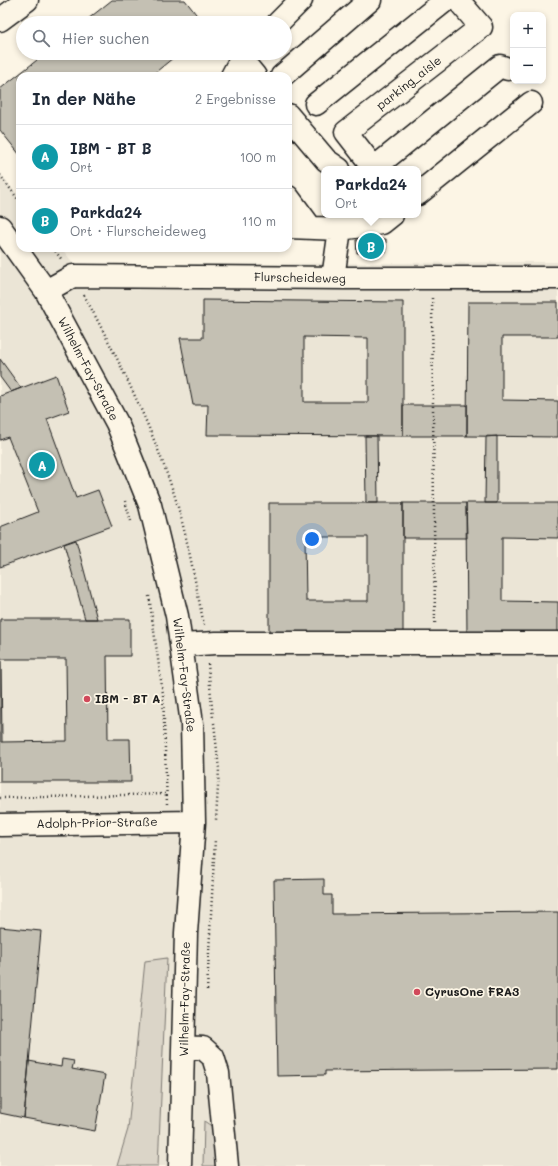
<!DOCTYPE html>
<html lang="de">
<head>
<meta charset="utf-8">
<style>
	:root { --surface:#fff; --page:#f2f2f3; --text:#1f2937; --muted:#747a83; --line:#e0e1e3; --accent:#111827 }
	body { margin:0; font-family:Mali,sans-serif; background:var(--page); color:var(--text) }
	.controls { position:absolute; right:12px; top:12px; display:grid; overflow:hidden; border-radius:8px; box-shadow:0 2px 6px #0003 }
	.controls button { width:36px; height:36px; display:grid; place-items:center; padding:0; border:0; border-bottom:1px solid var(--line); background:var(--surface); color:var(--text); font:20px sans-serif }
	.you { position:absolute; left:312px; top:539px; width:14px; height:14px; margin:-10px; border:3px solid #fff; border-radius:50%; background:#1a73e8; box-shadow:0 0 0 6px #1a73e833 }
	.badge { display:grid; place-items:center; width:26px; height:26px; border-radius:50%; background:var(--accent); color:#fff; font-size:13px; font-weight:700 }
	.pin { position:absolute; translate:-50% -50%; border:2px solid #fff; box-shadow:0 1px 4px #0006 }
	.popup { position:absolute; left:321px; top:166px; width:100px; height:52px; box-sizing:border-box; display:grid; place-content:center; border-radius:8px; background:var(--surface); filter:drop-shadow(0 1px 3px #0005); font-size:13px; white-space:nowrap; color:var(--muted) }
	.popup b { font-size:15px; color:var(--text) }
	.popup::after { content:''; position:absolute; left:50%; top:100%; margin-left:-8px; border:8px solid transparent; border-top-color:var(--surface) }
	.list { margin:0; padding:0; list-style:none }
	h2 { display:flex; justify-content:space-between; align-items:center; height:52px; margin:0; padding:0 16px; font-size:17px }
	h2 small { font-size:13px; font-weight:400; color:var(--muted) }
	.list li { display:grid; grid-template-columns:26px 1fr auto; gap:12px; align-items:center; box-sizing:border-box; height:64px; padding:0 16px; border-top:1px solid var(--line) }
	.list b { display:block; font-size:15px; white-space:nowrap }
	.list p { margin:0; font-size:13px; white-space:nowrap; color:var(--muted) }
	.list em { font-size:13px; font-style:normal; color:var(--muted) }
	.icon { flex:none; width:22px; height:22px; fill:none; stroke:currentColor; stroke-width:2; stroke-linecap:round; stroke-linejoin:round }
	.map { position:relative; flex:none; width:558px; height:1166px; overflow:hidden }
	.search { position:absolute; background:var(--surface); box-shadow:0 2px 6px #0003; left:16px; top:16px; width:276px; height:44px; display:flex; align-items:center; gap:10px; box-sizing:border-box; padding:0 14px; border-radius:22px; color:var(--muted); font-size:15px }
	.panel { position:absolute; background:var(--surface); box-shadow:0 2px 6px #0003; left:16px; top:72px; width:276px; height:180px; border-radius:12px }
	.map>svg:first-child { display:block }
	.built { fill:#ebe5d6 }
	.green { fill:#dbd5c8; stroke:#7c7872 }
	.building { fill:#c4c0b3; stroke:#1c1c1c; fill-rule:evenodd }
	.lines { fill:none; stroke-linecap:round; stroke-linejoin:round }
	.minor-casing { stroke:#1c1c1c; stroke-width:25 }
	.path { stroke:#1c1c1c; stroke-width:2.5; stroke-dasharray:1 3; stroke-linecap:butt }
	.minor { stroke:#fcf5e5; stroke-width:22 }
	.poi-dot { fill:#d1495b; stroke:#fcf5e5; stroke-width:1.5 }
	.labels { text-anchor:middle; stroke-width:3.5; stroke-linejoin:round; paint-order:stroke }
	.street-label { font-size:12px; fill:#1c1c1c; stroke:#fcf5e5 }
	.poi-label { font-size:12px; font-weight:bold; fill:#1c1c1c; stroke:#fcf5e5; text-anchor:start }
</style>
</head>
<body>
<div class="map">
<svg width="558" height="1166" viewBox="0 0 558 1166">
	<rect width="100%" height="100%" fill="#fcf5e5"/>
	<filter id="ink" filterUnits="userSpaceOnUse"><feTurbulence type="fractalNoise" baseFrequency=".025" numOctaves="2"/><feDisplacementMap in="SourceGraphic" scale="8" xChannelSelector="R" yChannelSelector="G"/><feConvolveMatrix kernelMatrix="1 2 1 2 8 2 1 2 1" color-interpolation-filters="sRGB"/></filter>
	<g filter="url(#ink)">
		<!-- built -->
		<path class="built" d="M0,173l20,25v50h41l14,17 483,-3v904h-558z"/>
		<!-- green -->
		<path class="green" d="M167,958l-9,208h-41l11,-37 17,-168z
			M204,1121l9,6 4,39h-14z"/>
		<!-- building -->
		<path class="building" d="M112,0h73l18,23h-120z
			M46,53h133l-28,23h-131v79l-20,-25v-41z
			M386,239v13l-29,1 -1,-13z
			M203,300l200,2v134l-196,-1 1,-30h-15l-13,-67h23zM304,337l64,1v64h-64z
			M468,302h90v35h-56v63l56,1v36l-91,-1z
			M0,359l21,29 -10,4 -11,-15z
			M56,375l13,36 -22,8 29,79 22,-8 14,36 -112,41v-40l38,-15 -30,-75 -8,3v-44z
			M403,405h64v31h-64z
			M365,436h12l1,67h-12z
			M497,436v67h-12l1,-66z
			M269,503h134v134l-134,1zM305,537h63v64h-62z
			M403,503h63l1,35h-64z
			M466,503h92v35l-56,-1v64l56,1v36h-91z
			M76,540l21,79h-12l-21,-75z
			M0,619h130v37h-23l1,83h22l1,43h-131zM1,659h65l1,82 -65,1z
			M324,879v16h8v19l226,-2v157l-233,2v4l-48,1 -3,-196z
			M0,927l41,4 -17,187 -24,-5z
			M62,1059l12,2 -2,8 33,6 -10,56 -71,-13 5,-57 32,6z"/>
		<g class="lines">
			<!-- minor casing -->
			<g class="minor-casing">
				<path id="minor" d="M0,20l27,-20
					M278,23l23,-23
					M241,59l14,17
					M232,76l9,-17 6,-6
					M282,76l88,-76
					M316,104l130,-104
					M288,115l38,45 13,9
					M374,168l-28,-36 135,-105 -23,-27
					M371,169l3,-1 126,-102 8,3
					M418,194l113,-91
					M288,197l23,31
					M342,215l-2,14 42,-6 10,-8
					M0,227l46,64 71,132 33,82 27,111 15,108 2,98 -8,111 -6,233
					M288,227l52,2 -7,49
					M46,291l27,-15 272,2h213
					M182,645l34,-2h342
					M0,825l194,-3
					M184,1047l19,1 10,9 5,16 9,93"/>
			</g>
			<!-- path -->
			<path class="path" d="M0,175l20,27
				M53,248l9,12
				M84,295c35,65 68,132 91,202 13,42 20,85 29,128
				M432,298l3,325
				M125,501l6,20
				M149,596l14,98 4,110
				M208,664l5,54
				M214,723l5,46 -3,51
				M0,798l166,-4
				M207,990l8,-151"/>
			<!-- minor -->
			<use href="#minor" class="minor"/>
		</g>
	</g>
	<!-- markers -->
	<g class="poi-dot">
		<circle cx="87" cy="699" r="4"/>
		<circle cx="417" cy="992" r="4"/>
	</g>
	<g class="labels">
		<!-- street labels -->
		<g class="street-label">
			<text transform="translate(409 83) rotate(-38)" y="4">parking_aisle</text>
			<text transform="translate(300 278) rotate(1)" y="4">Flurscheideweg</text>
			<text transform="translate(88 369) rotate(62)" y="4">Wilhelm-Fay-Straße</text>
			<text transform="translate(184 675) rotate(83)" y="4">Wilhelm-Fay-Straße</text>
			<text transform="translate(97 823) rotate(-1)" y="4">Adolph-Prior-Straße</text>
			<text transform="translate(185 999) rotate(-89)" y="4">Wilhelm-Fay-Straße</text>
		</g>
		<!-- poi labels -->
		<g class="poi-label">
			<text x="95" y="703">IBM - BT A</text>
			<text x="425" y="996">CyrusOne FRA3</text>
		</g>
	</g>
</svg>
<div class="controls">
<button>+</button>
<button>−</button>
</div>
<div class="you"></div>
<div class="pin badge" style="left:42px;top:465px;background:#0f9aa8">A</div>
<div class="pin badge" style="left:371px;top:246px;background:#0f9aa8">B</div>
<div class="popup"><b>Parkda24</b>Ort</div>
<div class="search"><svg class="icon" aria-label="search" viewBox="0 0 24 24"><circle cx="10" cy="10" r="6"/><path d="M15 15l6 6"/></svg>Hier suchen</div>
<section class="panel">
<h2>In der Nähe<small>2 Ergebnisse</small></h2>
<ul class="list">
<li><span class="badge" style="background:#0f9aa8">A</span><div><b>IBM - BT B</b><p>Ort</p></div><em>100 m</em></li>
<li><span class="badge" style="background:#0f9aa8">B</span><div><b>Parkda24</b><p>Ort · Flurscheideweg</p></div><em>110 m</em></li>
</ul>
</section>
</div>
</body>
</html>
